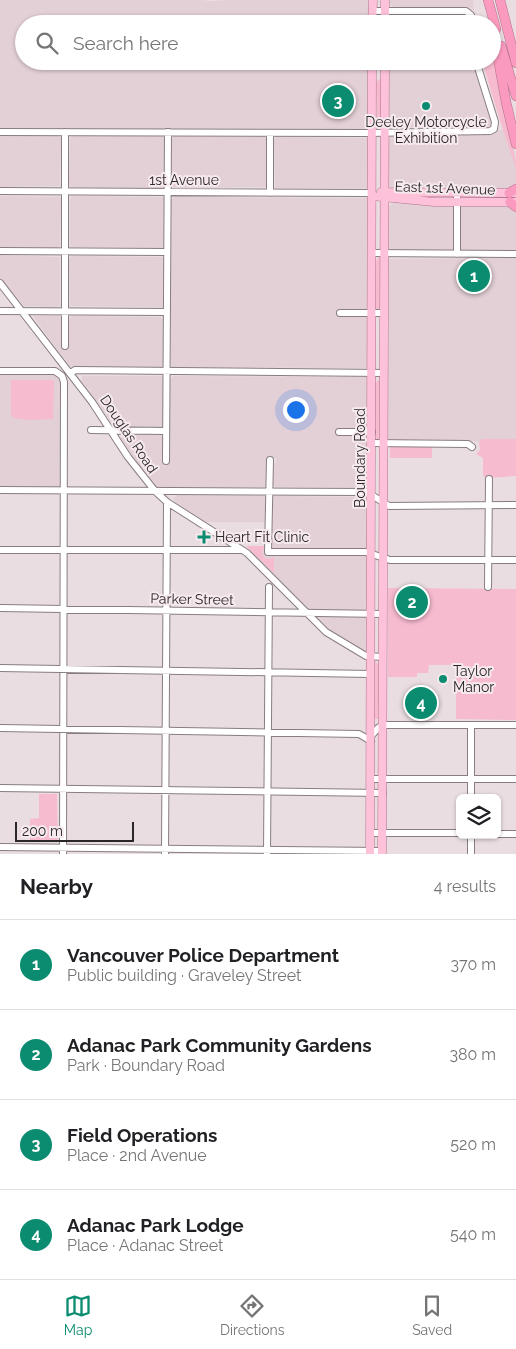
<!DOCTYPE html>
<html lang="en">
<head>
<meta charset="utf-8">
<style>
	:root { --surface:#fff; --page:#f6f6f6; --text:#202124; --muted:#757577; --line:#e0e0e0; --accent:#0b8c70 }
	body { margin:0; font-family:Raleway,sans-serif; background:var(--page); color:var(--text) }
	.controls { position:absolute; right:15px; bottom:15px; display:grid; overflow:hidden; border-radius:8px; box-shadow:0 1px 4px #0004 }
	.controls button { width:45px; height:45px; display:grid; place-items:center; padding:0; border:0; border-bottom:1px solid var(--line); background:var(--surface); color:var(--text); font:25px sans-serif }
	.scale { position:absolute; left:15px; bottom:12px; width:119px; box-sizing:border-box; padding-left:5px; border:2px solid #2b2728; border-top:0; font-size:14px; line-height:18px; white-space:nowrap; color:#2b2728; -webkit-text-stroke:4px #f6eaee; paint-order:stroke }
	.you { position:absolute; left:295px; top:409px; width:18px; height:18px; margin:-12px; border:4px solid #fff; border-radius:50%; background:#1a73e8; box-shadow:0 0 0 8px #1a73e833 }
	.badge { display:grid; place-items:center; width:32px; height:32px; border-radius:50%; background:var(--accent); color:#fff; font-size:16px; font-weight:700 }
	.pin { position:absolute; translate:-50% -50%; border:2px solid #fff; box-shadow:0 1px 5px #0006 }
	.list { margin:0; padding:0; list-style:none }
	h2 { display:flex; justify-content:space-between; align-items:center; height:65px; margin:0; padding:0 20px; font-size:21px }
	h2 small { font-size:16px; font-weight:400; color:var(--muted) }
	.list li { display:grid; grid-template-columns:32px 1fr auto; gap:15px; align-items:center; box-sizing:border-box; height:90px; padding:0 20px; border-top:1px solid var(--line) }
	.list b { display:block; font-size:19px; white-space:nowrap }
	.list p { margin:0; font-size:16px; white-space:nowrap; color:var(--muted) }
	.list em { font-size:16px; font-style:normal; color:var(--muted) }
	.icon { flex:none; width:28px; height:28px; fill:none; stroke:currentColor; stroke-width:2; stroke-linecap:round; stroke-linejoin:round }
	.map { position:relative; flex:none; width:516px; height:854px; overflow:hidden }
	.search { position:absolute; background:var(--surface); box-shadow:0 1px 4px #0004; left:15px; right:15px; top:15px; height:55px; display:flex; align-items:center; gap:12px; box-sizing:border-box; padding:0 18px; border-radius:28px; color:var(--muted); font-size:19px }
	.sheet { height:425px; background:var(--surface) }
	nav { display:flex; justify-content:space-around; align-items:center; box-sizing:border-box; height:70px; border-top:1px solid var(--line); background:var(--surface); font-size:14px; color:var(--muted) }
	nav a { display:grid; justify-items:center; gap:2px }
	nav .on { color:var(--accent) }
	.map>svg:first-child { display:block }
	.built { fill:#e3cfd6 }
	.green { fill:#f7bbd0 }
	.lines { fill:none; stroke-linecap:round; stroke-linejoin:round }
	.minor-casing { stroke:#887e81; stroke-width:8 }
	.major-casing { stroke:#b2728a; stroke-width:9 }
	.highway-casing { stroke:#b2728a; stroke-width:10 }
	.minor { stroke:#fff; stroke-width:6 }
	.major { stroke:#fdc2d9; stroke-width:8 }
	.highway { stroke:#fb9abf; stroke-width:9 }
	.poi-dot { fill:#0b8c70; stroke:#f6eaee; stroke-width:2 }
	.labels { text-anchor:middle; stroke-width:4; stroke-linejoin:round; paint-order:stroke }
	.poi-label { font-size:14px; fill:#2b2728; stroke:#f6eaee; text-anchor:start }
	.street-label { font-size:14px; fill:#2b2728; stroke:#f6eaee }
</style>
</head>
<body>
<div class="map">
<svg width="516" height="854" viewBox="0 0 516 854">
	<rect width="100%" height="100%" fill="#e9dde1"/>
	<!-- built -->
	<path class="built" d="M0,0h210l-10,2 29,-2h139v24h-344v37h345v67l-2,1 -367,1z
		M390,0h83l1,11 -6,-4h-75l-3,-3z
		M393,14l72,1 3,2 1,7h-80l1,-6z
		M389,61h85l18,61 -1,5 -4,1 -96,-1 -2,-2z
		M498,130h12l6,29v27l-2,2 -11,2 -114,-2v-48l2,-4 94,-1 9,-1z
		M0,134l58,1 3,2 -1,49 -60,1z
		M73,135l90,1 2,3 -1,47 -3,2 -90,-1 -2,-3 1,-46z
		M173,136l92,1 2,3 -1,47 -92,1 -2,-2v-47z
		M276,137l92,1v50h-93l-1,-48z
		M0,196l60,1 1,2 -1,47 -3,2 -57,-1z
		M72,196l91,1 2,3 -1,46 -2,2 -91,-1 -1,-2v-46z
		M175,197l193,1v170l-196,-1 -1,-3v-164z
		M395,202l34,3 75,1 12,3v230h-33l-4,4 -5,-2h-83l-3,-2 1,-180 123,-1 3,-7h-123l-3,-3v-40l1,-3z
		M0,255l60,2v49l-3,1 -33,-1 -24,-29z
		M72,256l91,1 1,50 -94,-1 -1,-47z
		M35,316h24l8,7 5,-7 89,1 3,3 -1,46 -3,2 -86,-1 -4,-1 -36,-48z
		M0,373l53,1 8,5 -1,109h-60z
		M82,376h80l2,3 -1,48 -2,1 -46,-1 -33,-46z
		M173,376l194,1 1,109 -2,2 -91,-1 -2,-3v-19l3,-3v-4h-9l-1,26 -2,3h-107l-20,-25 -16,-23 2,-4 6,-2 32,1 4,4 -1,29 4,-4 2,-83z
		M177,495l189,2 2,125 -2,34 -22,-14 -23,-19 -75,-77h20v-24h-60l-31,-20 -1,-4z"/>
	<!-- green -->
	<path class="green" d="M492,44l24,120v4l-15,-44 -19,-63h10z
		M379,79l3,2 -1,46 -1,2 -3,-2 -1,-45z
		M379,257l2,1v50l-4,1 -2,-3v-44z
		M11,380h41l2,2 -1,37 -23,1 -16,-2 -3,-3z
		M378,380l3,2 -1,58h-4l-1,-4v-53z
		M482,439h34v37l-29,2 -4,-2v-18l-7,-4 4,-4 -1,-7z
		M392,446h40v12h-42v-11z
		M246,546h20l-4,5 1,5 3,3h5l3,-3v17z
		M388,588l128,1v131l-60,-1v-54h-27l-1,8h-11v4h-29z
		M375,661l6,7v51h-7z
		M39,794h18l1,48h-28v-23l9,-1z"/>
	<g class="lines">
		<!-- minor casing -->
		<g class="minor-casing">
			<path id="minor" d="M372,11h94l5,4 1,9
				M0,132l367,1 123,-2 4,-2 1,-7 -19,-61
				M0,191l368,2 4,-1
				M270,193v-60
				M0,251l167,1
				M372,253l144,1
				M457,254v-57
				M0,283l92,119 36,55 27,34 12,11 80,51 79,79 40,24 17,1
				M0,311l167,1
				M340,313h44
				M65,346v-214
				M0,371h55l7,5 2,6 -1,472
				M71,373l4,-3 308,3
				M91,430l75,1
				M339,432h33
				M372,443l96,1 4,3
				M270,460l-2,92h98l24,8h126
				M166,461l2,-329
				M0,490l367,2 22,14 127,-1
				M0,550h241
				M488,587l1,-108
				M0,608l383,6
				M0,668l371,6
				M471,726v72
				M0,728l359,6 12,7
				M371,736l7,-8 5,-3h133
				M371,779h145
				M0,788l383,5
				M371,833h89
				M497,834h19
				M471,835v19
				M0,847l382,4
				M267,853l2,-266
				M165,854l2,-352"/>
		</g>
		<!-- major casing -->
		<g class="major-casing">
			<path id="major" d="M372,24l1,-24
				M385,24v-24
				M381,192l133,1
				M372,196l62,6h81
				M370,854l2,-793
				M382,854l3,-793"/>
		</g>
		<!-- highway casing -->
		<g class="highway-casing">
			<path id="highway" d="M488,0l8,29
				M500,0l16,63
				M492,25l14,77 10,42
				M501,46l15,50
				M509,193l7,-4
				M510,202l6,5"/>
		</g>
		<!-- minor -->
		<use href="#minor" class="minor"/>
		<!-- major -->
		<use href="#major" class="major"/>
		<!-- highway -->
		<use href="#highway" class="highway"/>
	</g>
	<!-- markers -->
	<g class="poi-dot">
		<circle cx="426" cy="106" r="5"/>
		<path d="M201.5 529.5h5v5h5v5h-5v5h-5v-5h-5v-5h5z"/>
		<circle cx="443" cy="679" r="5"/>
	</g>
	<g class="labels">
		<!-- poi labels -->
		<g class="poi-label">
			<text x="426" y="127" text-anchor="middle">Deeley Motorcycle<tspan x="426" dy="16">Exhibition</tspan></text>
			<text x="215" y="542">Heart Fit Clinic</text>
			<text x="453" y="676">Taylor<tspan x="453" dy="16">Manor</tspan></text>
		</g>
		<!-- street labels -->
		<g class="street-label">
			<text x="184" y="185">1st Avenue</text>
			<text transform="translate(445 188) rotate(2)" y="5">East 1st Avenue</text>
			<text transform="translate(129 434) rotate(56)" y="5">Douglas Road</text>
			<text transform="translate(360 458) rotate(-90)" y="5">Boundary Road</text>
			<text transform="translate(192 599) rotate(1)" y="5">Parker Street</text>
		</g>
	</g>
</svg>
<div class="controls">
<button><svg class="icon" aria-label="layers" viewBox="0 0 24 24"><path d="M12 4l9 5-9 5-9-5zM3 14l9 5 9-5"/></svg></button>
</div>
<div class="scale">200 m</div>
<div class="you"></div>
<div class="pin badge" style="left:474px;top:276px">1</div>
<div class="pin badge" style="left:412px;top:602px">2</div>
<div class="pin badge" style="left:338px;top:101px">3</div>
<div class="pin badge" style="left:421px;top:703px">4</div>
<div class="search"><svg class="icon" aria-label="search" viewBox="0 0 24 24"><circle cx="10" cy="10" r="6"/><path d="M15 15l6 6"/></svg>Search here</div>
</div>
<section class="sheet">
<h2>Nearby<small>4 results</small></h2>
<ul class="list">
<li><span class="badge">1</span><div><b>Vancouver Police Department</b><p>Public building · Graveley Street</p></div><em>370 m</em></li>
<li><span class="badge">2</span><div><b>Adanac Park Community Gardens</b><p>Park · Boundary Road</p></div><em>380 m</em></li>
<li><span class="badge">3</span><div><b>Field Operations</b><p>Place · 2nd Avenue</p></div><em>520 m</em></li>
<li><span class="badge">4</span><div><b>Adanac Park Lodge</b><p>Place · Adanac Street</p></div><em>540 m</em></li>
</ul>
</section>
<nav>
<a class="on"><svg class="icon" aria-label="map" viewBox="0 0 24 24"><path d="M3 6l6-2 6 2 6-2v14l-6 2-6-2-6 2zM9 4v14M15 6v14"/></svg>Map</a>
<a><svg class="icon" aria-label="directions" viewBox="0 0 24 24"><path d="M12 3l9 9-9 9-9-9zM9 14v-3h6M13 9l2 2-2 2"/></svg>Directions</a>
<a><svg class="icon" aria-label="saved" viewBox="0 0 24 24"><path d="M7 4h10v16l-5-4-5 4z"/></svg>Saved</a>
</nav>
</body>
</html>
